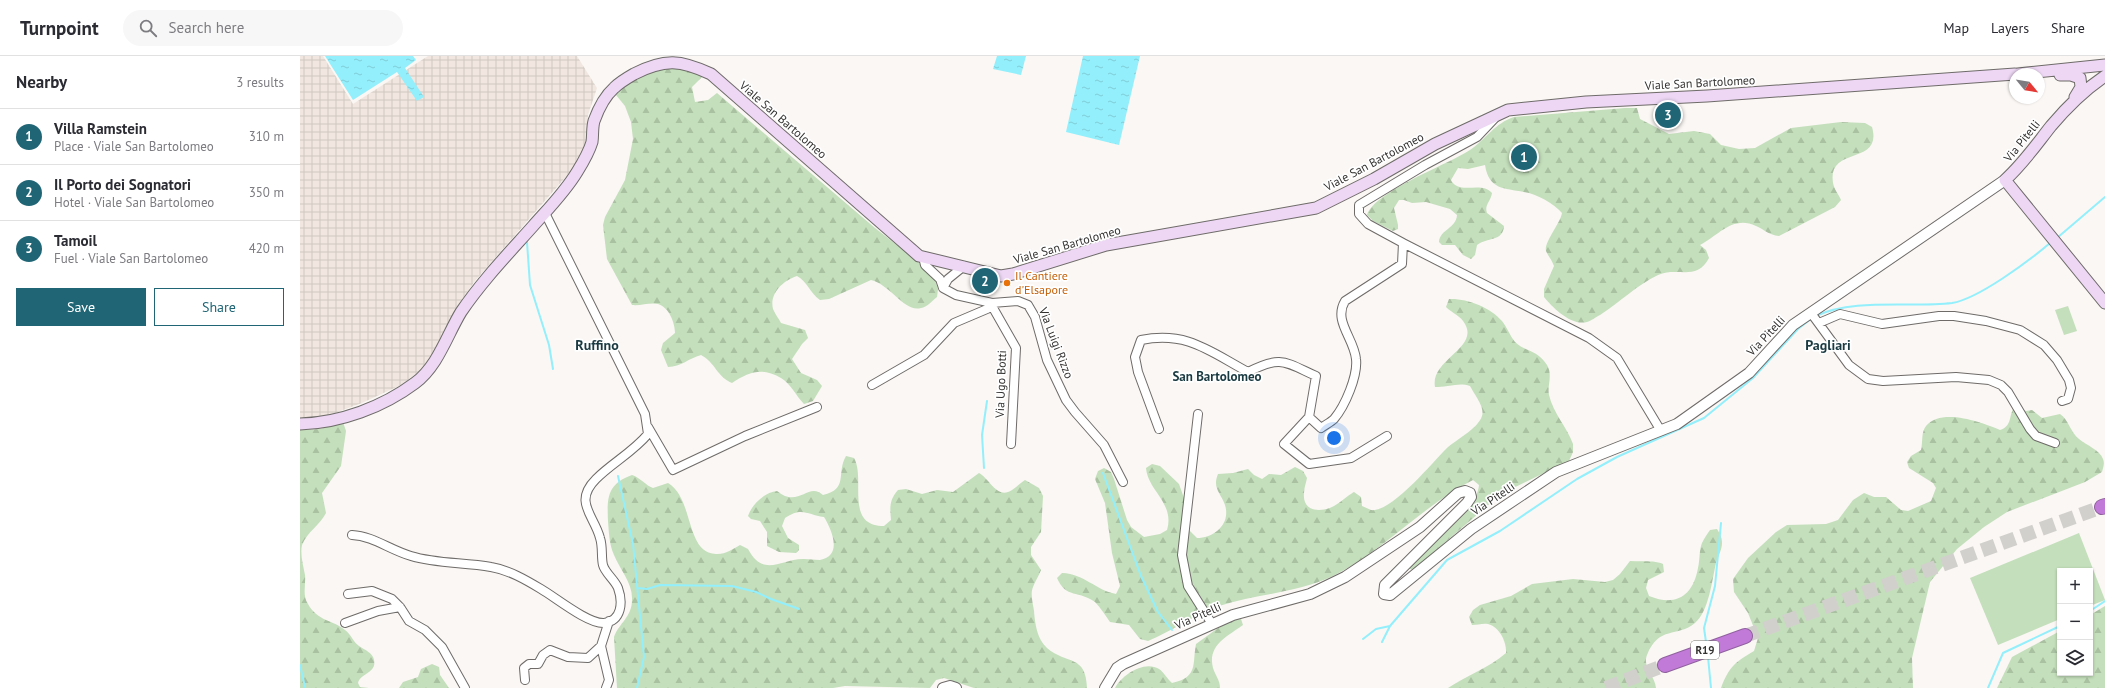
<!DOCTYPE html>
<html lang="en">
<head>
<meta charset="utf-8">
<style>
	:root { --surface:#fff; --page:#f7f7f7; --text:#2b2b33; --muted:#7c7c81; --line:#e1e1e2; --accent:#1f6575 }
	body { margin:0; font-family:"PT Sans",sans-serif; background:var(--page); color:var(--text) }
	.controls { position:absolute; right:12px; bottom:12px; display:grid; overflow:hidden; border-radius:0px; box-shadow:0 1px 3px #0004 }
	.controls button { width:36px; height:36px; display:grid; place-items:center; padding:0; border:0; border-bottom:1px solid var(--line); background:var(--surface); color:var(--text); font:20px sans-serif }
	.compass { position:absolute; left:1709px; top:12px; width:36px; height:36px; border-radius:50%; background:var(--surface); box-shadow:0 1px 3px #0004; rotate:120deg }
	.you { position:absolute; left:1034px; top:382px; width:14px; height:14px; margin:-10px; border:3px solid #fff; border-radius:50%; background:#1a73e8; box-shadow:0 0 0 6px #1a73e833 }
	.badge { display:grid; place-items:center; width:26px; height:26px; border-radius:50%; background:var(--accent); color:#fff; font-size:13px; font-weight:700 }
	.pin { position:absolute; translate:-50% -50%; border:2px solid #fff; box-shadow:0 1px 4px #0006 }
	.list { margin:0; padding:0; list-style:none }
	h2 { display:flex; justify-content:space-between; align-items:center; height:52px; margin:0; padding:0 16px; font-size:17px }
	h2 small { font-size:13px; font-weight:400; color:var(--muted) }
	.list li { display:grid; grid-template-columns:26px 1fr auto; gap:12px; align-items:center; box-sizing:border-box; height:56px; padding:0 16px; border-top:1px solid var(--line) }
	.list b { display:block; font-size:15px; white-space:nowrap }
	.list p { margin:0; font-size:13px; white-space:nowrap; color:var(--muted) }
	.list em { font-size:13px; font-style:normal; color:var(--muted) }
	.actions { display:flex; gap:8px; padding:12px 16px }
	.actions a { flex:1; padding:9px 0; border:1px solid var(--accent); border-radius:0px; text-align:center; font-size:14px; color:var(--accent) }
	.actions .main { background:var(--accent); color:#fff }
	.icon { flex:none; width:22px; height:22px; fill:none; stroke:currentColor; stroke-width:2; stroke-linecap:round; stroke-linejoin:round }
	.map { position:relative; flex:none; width:1805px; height:632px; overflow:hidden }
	header { display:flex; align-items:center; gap:24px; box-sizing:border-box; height:56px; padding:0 20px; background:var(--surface); border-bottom:1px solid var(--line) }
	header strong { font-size:19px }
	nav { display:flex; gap:22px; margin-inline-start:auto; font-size:14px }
	.search { width:280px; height:36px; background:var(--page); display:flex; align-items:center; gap:10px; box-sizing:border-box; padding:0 14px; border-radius:22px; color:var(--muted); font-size:15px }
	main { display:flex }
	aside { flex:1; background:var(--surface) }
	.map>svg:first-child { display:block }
	.industrial { fill:url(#industrial-grid) }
	.forest { fill:url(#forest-firs) }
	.garden { fill:#c4dfbb }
	.water { fill:url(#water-ripples) }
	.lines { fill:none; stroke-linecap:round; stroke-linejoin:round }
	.stream { stroke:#93effb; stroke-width:2 }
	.motorway-tunnel { stroke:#d2d0cd; stroke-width:14; stroke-dasharray:14 7; stroke-linecap:butt }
	.minor-casing { stroke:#6e6b69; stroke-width:10 }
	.tertiary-casing { stroke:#6e6b69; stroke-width:12 }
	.secondary-casing { stroke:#6e6b69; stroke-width:13 }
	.motorway-casing { stroke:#90619e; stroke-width:16 }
	.minor { stroke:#fff; stroke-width:8 }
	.tertiary { stroke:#fff; stroke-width:10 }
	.secondary { stroke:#edd7f4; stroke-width:11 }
	.motorway { stroke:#c27ad9; stroke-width:14 }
	.food-dot { fill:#e8710a; stroke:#fff; stroke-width:1.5 }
	.labels { text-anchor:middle; stroke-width:3.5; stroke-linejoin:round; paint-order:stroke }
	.shield { fill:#fff; stroke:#71706f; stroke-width:1 }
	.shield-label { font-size:11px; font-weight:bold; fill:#343231 }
	.street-label { font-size:12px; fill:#343231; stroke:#fff }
	.food-label { font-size:12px; fill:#c56008; stroke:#fff; text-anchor:start }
	.neighbourhood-label { font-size:13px; font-weight:bold; fill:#1a3a42; stroke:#fff }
	.quarter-label { font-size:14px; font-weight:bold; fill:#1a3a42; stroke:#fff }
</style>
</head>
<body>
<header>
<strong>Turnpoint</strong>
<div class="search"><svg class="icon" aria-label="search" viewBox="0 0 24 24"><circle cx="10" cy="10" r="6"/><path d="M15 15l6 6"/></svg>Search here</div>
<nav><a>Map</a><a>Layers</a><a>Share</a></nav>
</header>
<main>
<aside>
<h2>Nearby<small>3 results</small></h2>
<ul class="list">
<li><span class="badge">1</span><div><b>Villa Ramstein</b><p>Place · Viale San Bartolomeo</p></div><em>310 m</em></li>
<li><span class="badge">2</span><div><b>Il Porto dei Sognatori</b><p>Hotel · Viale San Bartolomeo</p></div><em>350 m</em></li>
<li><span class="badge">3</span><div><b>Tamoil</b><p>Fuel · Viale San Bartolomeo</p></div><em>420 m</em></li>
</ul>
<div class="actions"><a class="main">Save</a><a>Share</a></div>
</aside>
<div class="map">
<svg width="1805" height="632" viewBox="0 0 1805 632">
	<defs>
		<pattern id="industrial-grid" width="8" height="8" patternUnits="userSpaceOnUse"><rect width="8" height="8" fill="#f1e7e0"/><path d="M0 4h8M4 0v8" fill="none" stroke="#cfc7c1"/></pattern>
		<pattern id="forest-firs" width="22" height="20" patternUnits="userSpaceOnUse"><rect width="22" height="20" fill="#c4dfbb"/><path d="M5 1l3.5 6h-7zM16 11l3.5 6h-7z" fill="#a9c0a1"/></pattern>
		<pattern id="water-ripples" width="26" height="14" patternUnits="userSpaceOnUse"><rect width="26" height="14" fill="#93effb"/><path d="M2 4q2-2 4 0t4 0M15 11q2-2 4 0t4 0" fill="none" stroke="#7fcdd8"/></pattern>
	</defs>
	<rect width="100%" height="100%" fill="#faf7f4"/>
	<!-- industrial -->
	<path class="industrial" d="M0,0h23l30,48 75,-48h149l20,32 -9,27 -1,25 -10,24 -102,117 -19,27 -19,37 -14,23 -20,16 -41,19 -46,17 -16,-2z"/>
	<!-- forest -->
	<path class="forest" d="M363,12l27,2 13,6 -11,11 3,15 13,-2 9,-7 158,135 41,32 19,20 3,9 -1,8c-5,4 -10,10 -16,11 -16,5 -30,-23 -50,-28l-42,19 -9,1c-10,-7 -13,-19 -23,-24 -13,4 -28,17 -24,33 2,5 6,10 8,14l24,7 3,8 -6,6 -10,15 9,14 16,7 5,6 -9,15 -9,3c-8,-8 -13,-20 -23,-26 -19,-11 -32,-6 -49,5 -15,-6 -17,-21 -31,-28 -12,3 -20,12 -33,12l-7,-17 2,-7 12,-10c0,-10 -6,-26 -17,-29 -8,-2 -17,2 -26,1l-25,-46 -4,-34 2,-8 20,-37 8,-41 -2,-17 -6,-16 -9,-11c13,-15 29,-21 47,-27z
		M1325,52h12l3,11 29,15 25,-3 16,3 11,11 18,4 16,-1 36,-20 50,-6 24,1 7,4c11,39 -45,18 -39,56 1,6 6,12 8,17l-6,7 -56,29c-10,-1 -14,-6 -23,-10 -23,-11 -37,9 -56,19l6,5 3,8c-13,24 -31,8 -51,17 -21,10 -38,27 -58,40 -4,2 -9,6 -13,7 -16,4 -34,-14 -43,-25v-8l10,-23c-2,-6 -6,-10 -8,-15 -2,-9 14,-27 16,-38 -9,-10 -25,-19 -38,-21 -20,-4 -35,-2 -39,-27l-17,4 -10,-1 -7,12c8,16 30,0 41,13 -1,8 -8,12 -5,20l17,13c-1,16 -17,11 -27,19l-2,10 -4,4 -8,-4 -8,-10h-13l-3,-3c1,-13 17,-13 18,-27l-7,-6 -24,-7 -14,1 -8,-3h-5l-5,8 4,17v4l-5,2 -20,-10 -6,-6c8,-24 82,-51 103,-65 16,-11 25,-27 44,-33z
		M1149,243c17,-1 41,8 53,22 5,6 8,15 13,21 10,10 22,7 32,23 6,10 0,20 2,30 4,18 18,32 24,49v8l-4,9 -68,33 -88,76 -6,-2c18,-20 70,-57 72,-83l-6,-5c-50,25 -89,71 -140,96 -36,17 -77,18 -114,30 -25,9 -47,25 -71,35l-8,-2 -11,-14 -19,-3c-5,-7 -9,-14 -15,-20 -16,-12 -29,-3 -38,-24l5,-5c23,1 33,17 54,21l4,-8 -8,-33 -7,-50 -10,-24 3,-8 6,-3 7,4 3,7 13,41 4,7 13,10 16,-3 7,-4c8,-27 -19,-39 -21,-62l6,-4 8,2 19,18 6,17 1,26 11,11c17,0 34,-14 28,-33 -4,-12 -13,-17 -7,-31l15,-1 15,-4 6,6 8,4 7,-5 12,1 14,-8 8,4 4,7c-1,5 -3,10 -3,15 -2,19 17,20 30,13 7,-4 13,-10 20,-14l7,5 1,9c3,1 6,3 9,4 20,3 61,-47 75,-61 9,-9 32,-20 36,-33 3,-9 -8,-22 -12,-30 -13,-4 -22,2 -35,1 -5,-27 44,-39 30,-63 -4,-8 -13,-11 -19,-17z
		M1715,350l11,5 6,-1 10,8 18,-4c9,6 10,18 19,25 7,6 21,11 24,20 2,5 0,8 -1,13l-17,10 -78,30 -23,15 -27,22 -27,33 -18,76 1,30h-192c8,-21 14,-26 33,-37l4,-13 -10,-25 -14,-21 -1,-13 15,-21 28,-26 11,-7 39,-1 12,-4 15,-20 11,-7 10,4h12l15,13 7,1 23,-10 5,-13 -3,-5 -24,-15 -2,-6 4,-6 10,-6c2,-8 0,-18 5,-24 16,-19 57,-3 74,4 13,-4 8,-15 15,-24z
		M43,366l3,9 -5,35 -19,27 4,20c-6,12 -19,19 -24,32 -2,9 1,20 3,30 1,10 -3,20 3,29 9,17 25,16 37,26 6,4 8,12 14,16 6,4 14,7 15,14 3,13 -14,13 -16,23l2,4 9,1h-69v-258l20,-1z
		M546,400l8,2c12,21 -10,68 30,68l7,-6c-1,-12 -2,-20 7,-30l8,-1 16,5 15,-4 16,2 26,-19c11,6 18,27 33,17 5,-3 8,-7 13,-10l14,8 4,8 -2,36 -10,15v8l10,15c-2,6 -6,11 -8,17 -3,7 0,17 1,24 1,13 3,28 13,37 20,17 39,6 40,40h-113l-30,-10 -8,2 -6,8 -85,-2 -12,2h-216l-3,-51c5,-14 18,-20 18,-37 1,-17 -12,-30 -18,-45 -5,-11 -5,-23 -6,-34 -1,-23 -1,-37 24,-46 9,3 13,10 21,13l15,-5c26,15 17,70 48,71 8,1 17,-5 24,-9l8,4c16,30 34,9 56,10 6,0 10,1 16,1 23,-4 12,-30 4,-43 -16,-2 -22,-11 -39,1l-3,8 6,12 11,7v5l-3,3 -17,-1 -12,-6v-14l-7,-11 -9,-2 -3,-3c4,-12 17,-24 29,-25 22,18 31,-10 46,4 26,-6 13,-22 23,-39z
		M1417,473c3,5 5,8 5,14 0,7 -4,13 -6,20 -4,17 -7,48 -21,60 -18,15 -36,2 -48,32 -5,12 8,21 9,33h-208c19,-13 41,-20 58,-35 1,-10 -6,-26 -18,-29 -5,-1 -11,1 -16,1l-3,-8 4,-7 7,-5 31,-9 21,-12 41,-5 32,3 8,-2 7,-6 10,-13c11,1 24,-1 33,3l1,8 -16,8 -2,8 3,8c27,11 44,0 49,-28 2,-8 1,-18 4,-25 2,-4 5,-9 8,-13z
		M1805,550v82h-108l15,-31 48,-26v42h30v-58z
		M941,563l2,6c-15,11 -36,20 -30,43 2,7 7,12 7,20h-105c7,-13 29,-28 44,-19 5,3 8,10 13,14 27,-6 20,-19 24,-39l33,-24z
		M132,608l7,3 1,8 9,13h-50l4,-6 15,-5 3,-8z"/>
	<!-- garden -->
	<path class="garden" d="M1768,250l9,25 -13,4 -9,-25z
		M1779,477l26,67 -15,6v-35h-30v48l-62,26 -28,-67z"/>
	<!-- water -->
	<path class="water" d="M25,0h88l3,4 -11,8 19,29 -7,4 -20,-29 -44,28z
		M697,0h29l-5,19 -28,-6z
		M783,0h57l-21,89 -53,-13z"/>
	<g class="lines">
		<!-- stream -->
		<path class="stream" d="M1757,182l48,-41
			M227,186l3,43 19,60 4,24
			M1516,260c38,-18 94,-8 136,-13 26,-4 77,-42 98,-60
			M684,412l-2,-33 5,-34
			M803,417l38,103 17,36 14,18
			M318,420l15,68 11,113 -7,31
			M338,532l9,1 13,-4 72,1 24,6 15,7 28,10
			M1790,555l15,-10
			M1063,583l13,-10 14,-3
			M1082,586l8,-16 57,-66 53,-29 77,-52 40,-22 87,-39 49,-40 45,-49 14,-11
			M1406,586l-2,-14 11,-42 6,-63
			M1408,601l3,31
			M0,609l5,22
			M1688,632l15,-35 57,-27"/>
		<!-- motorway-tunnel -->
		<path class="motorway-tunnel" d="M1445,580l357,-129
			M1306,632l59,-23"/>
		<!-- minor casing -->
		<g class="minor-casing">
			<path id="minor" d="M1103,187l186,95 28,20 44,73
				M623,201l2,8 15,14 3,9 13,7 36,8 26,-2 10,4 7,12 12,43 19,40 9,12 29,33 19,37
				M643,232l5,-9 16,-13
				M692,250l24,42 -5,96
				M1511,257l38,52 19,14 15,2 73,-4 33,3 12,5 7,7 22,37 6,7 19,7
				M1519,267l21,-9 42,10 57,-8h15l32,5 34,9 24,15 13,15 12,20 2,8 -3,11 -6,2
				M572,329l52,-30 30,-32 33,-14 5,-3v-3
				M898,358l-16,141 6,31 24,38
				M1009,361l-25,27 25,20 42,-6 36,-22
				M348,371l25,43 72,-34 72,-29
				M859,373l-21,-57 -3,-15 6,-17c46,-9 68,11 107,32 33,-17 37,-10 68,4l-7,41 12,11c4,-3 10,-6 13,-9 11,-13 24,-43 22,-60 -2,-21 -23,-38 -11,-58l57,-37 1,-21 -35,-19 -9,-10v-9l66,-40 52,-28 18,-19
				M52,479c21,1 38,15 59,21 26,8 54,6 80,11 18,3 35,13 50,22 14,8 47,35 63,34 18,-2 19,-21 14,-35 -3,-8 -13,-15 -15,-23 -2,-8 0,-18 -3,-27 -6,-23 -27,-36 -4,-59 16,-16 37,-27 52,-45l-3,-20 -100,-201
				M48,538l24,-3 20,8 8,8 9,14 16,9 17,17 23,41
				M45,567l33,-12 22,-4
				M225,624l-1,-12 5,-4h9l5,-9 7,-5 18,7 20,1 13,-12
				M306,632l3,-8 -8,-34 8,-25"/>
		</g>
		<!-- tertiary casing -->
		<g class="tertiary-casing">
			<path id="tertiary" d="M643,632l7,-2 6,2
				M805,632l12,-20 6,-4 110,-49 77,-21 35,-17 75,-50 38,-34 7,-2 5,2 1,4 -4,6 -82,82 -1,9 6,1 81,-66 85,-57 121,-48 72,-51 44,-48 212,-145"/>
		</g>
		<!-- secondary casing -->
		<g class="secondary-casing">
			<path id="secondary" d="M1718,18l87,-9
				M1760,19h11l9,3 1,9 -6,10
				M1805,20c-21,14 -38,31 -54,50 -15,19 -28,38 -46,54l100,123
				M0,368c40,-1 83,-17 115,-41 23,-17 32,-48 46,-71 21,-31 47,-58 72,-86 15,-17 32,-34 44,-54 5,-8 12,-20 15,-30 1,-6 0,-14 2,-21 4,-11 11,-25 20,-33 6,-6 13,-10 20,-14 31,-16 47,-14 77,0l208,182 82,20 12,-2 93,-29 210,-37 58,-29 61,-35 73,-34 78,-8 121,-6 308,-22"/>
		</g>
		<!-- motorway casing -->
		<g class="motorway-casing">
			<path id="motorway" d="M1802,451l3,-1
				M1365,609l80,-29"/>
		</g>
		<!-- minor -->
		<use href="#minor" class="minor"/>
		<!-- tertiary -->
		<use href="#tertiary" class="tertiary"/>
		<!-- secondary -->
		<use href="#secondary" class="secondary"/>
		<!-- motorway -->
		<use href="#motorway" class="motorway"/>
	</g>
	<!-- markers -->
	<circle class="food-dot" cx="707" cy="227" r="4"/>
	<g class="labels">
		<!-- shield labels -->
		<rect class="shield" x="1391" y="585" width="28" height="18" rx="3"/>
		<g class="shield-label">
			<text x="1405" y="598">R19</text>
		</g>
		<!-- street labels -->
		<g class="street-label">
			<text transform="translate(1400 27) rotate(-3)" y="4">Viale San Bartolomeo</text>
			<text transform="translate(483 64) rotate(41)" y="4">Viale San Bartolomeo</text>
			<text transform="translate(1722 85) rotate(-51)" y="4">Via Pitelli</text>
			<text transform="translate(1074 106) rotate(-28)" y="4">Viale San Bartolomeo</text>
			<text transform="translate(767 189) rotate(-16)" y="4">Viale San Bartolomeo</text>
			<text transform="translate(1466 280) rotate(-47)" y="4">Via Pitelli</text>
			<text transform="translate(756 287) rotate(69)" y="4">Via Luigi Rizzo</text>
			<text transform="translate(701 328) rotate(-88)" y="4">Via Ugo Botti</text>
			<text transform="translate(1193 443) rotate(-34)" y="4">Via Pitelli</text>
			<text transform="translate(898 560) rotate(-24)" y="4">Via Pitelli</text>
		</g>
		<!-- food labels -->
		<g class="food-label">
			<text x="715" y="224">Il Cantiere<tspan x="715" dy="14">d'Elsapore</tspan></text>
		</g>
		<!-- neighbourhood labels -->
		<g class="neighbourhood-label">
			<text x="917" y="325">San Bartolomeo</text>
		</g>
		<!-- quarter labels -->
		<g class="quarter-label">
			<text x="297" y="294">Ruffino</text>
			<text x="1528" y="294">Pagliari</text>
		</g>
	</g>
</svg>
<div class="controls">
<button>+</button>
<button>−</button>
<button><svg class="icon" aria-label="layers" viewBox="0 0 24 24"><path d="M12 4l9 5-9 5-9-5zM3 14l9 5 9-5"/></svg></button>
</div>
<svg class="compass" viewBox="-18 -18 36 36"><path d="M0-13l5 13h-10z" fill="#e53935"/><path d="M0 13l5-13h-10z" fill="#7c7c81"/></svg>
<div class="you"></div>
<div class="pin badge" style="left:1224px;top:101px">1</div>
<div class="pin badge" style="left:685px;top:225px">2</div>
<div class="pin badge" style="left:1368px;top:59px">3</div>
</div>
</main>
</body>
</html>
